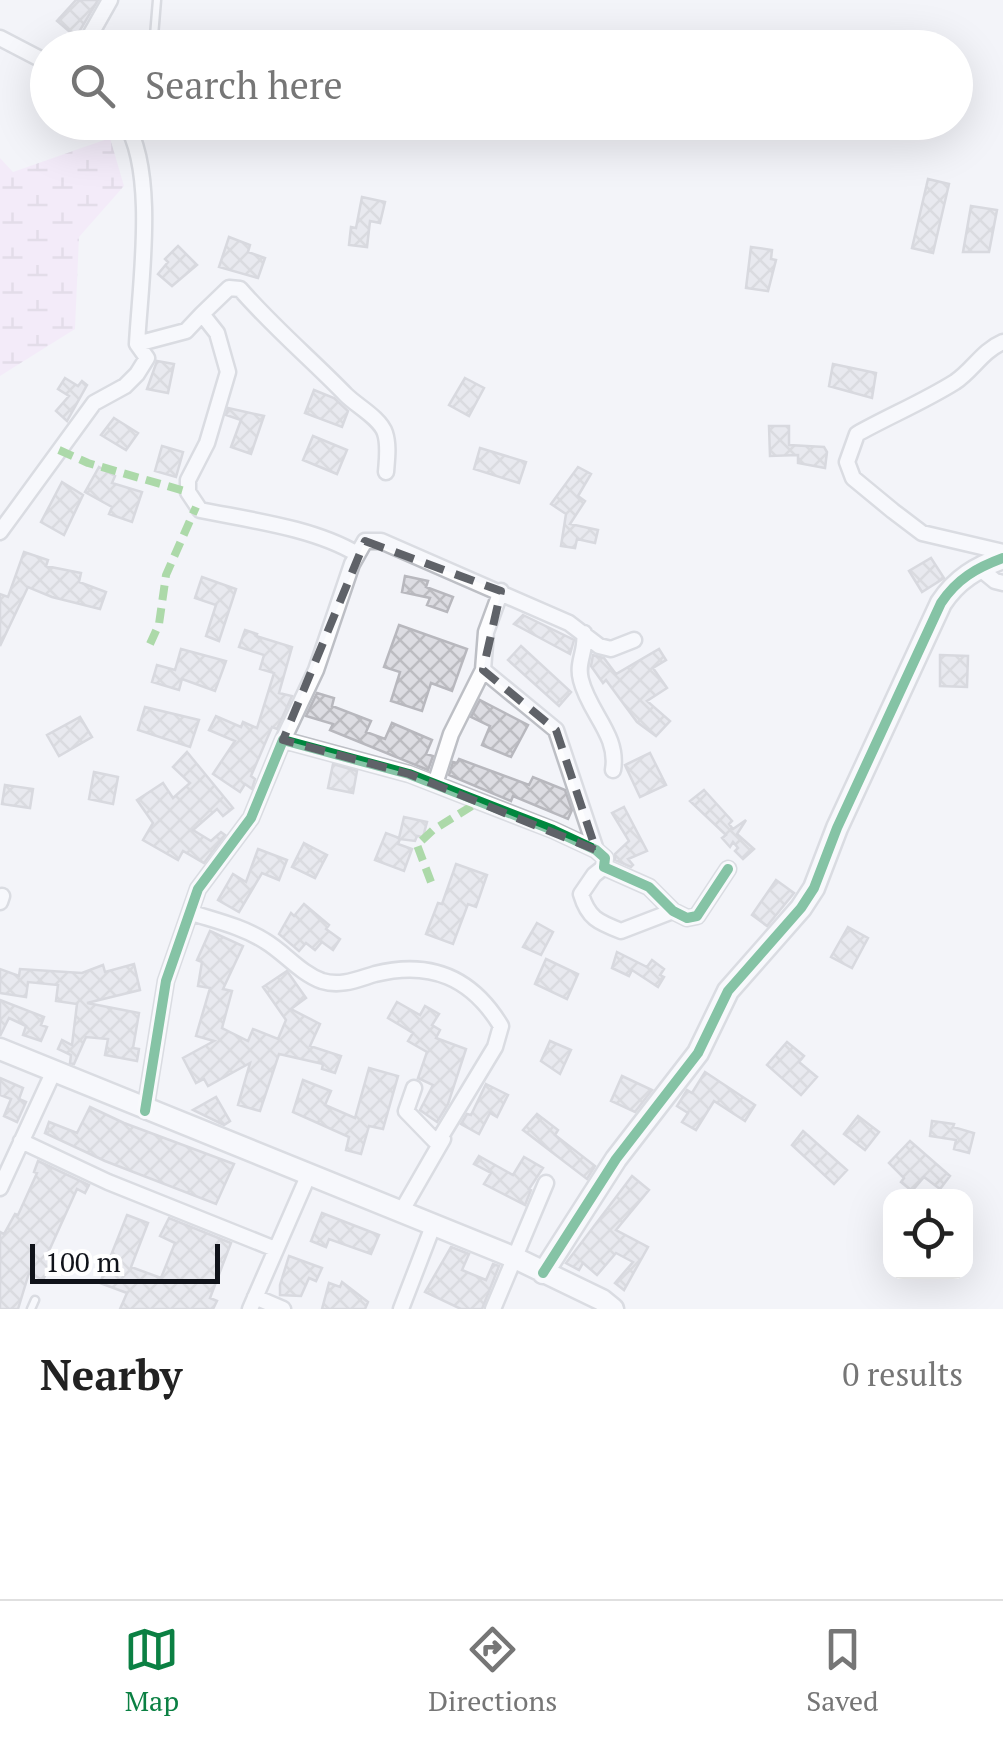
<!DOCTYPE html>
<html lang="en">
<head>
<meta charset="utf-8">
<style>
	:root { --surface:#fff; --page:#f2f2f2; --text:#222; --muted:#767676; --line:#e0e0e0; --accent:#0b8043 }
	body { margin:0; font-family:"PT Serif",serif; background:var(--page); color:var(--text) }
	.controls { position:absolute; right:30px; bottom:30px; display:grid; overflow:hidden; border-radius:20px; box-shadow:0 10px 40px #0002 }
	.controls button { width:90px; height:90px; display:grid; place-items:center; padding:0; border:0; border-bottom:2px solid var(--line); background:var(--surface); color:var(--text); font:50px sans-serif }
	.scale { position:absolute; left:30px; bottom:25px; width:190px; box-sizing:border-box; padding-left:10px; border:5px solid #10131a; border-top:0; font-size:28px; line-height:35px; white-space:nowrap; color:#10131a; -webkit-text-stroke:8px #fff; paint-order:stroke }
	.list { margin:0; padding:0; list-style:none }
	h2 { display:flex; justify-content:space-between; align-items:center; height:130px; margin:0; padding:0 40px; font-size:42px }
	h2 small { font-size:32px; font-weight:400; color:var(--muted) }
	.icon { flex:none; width:55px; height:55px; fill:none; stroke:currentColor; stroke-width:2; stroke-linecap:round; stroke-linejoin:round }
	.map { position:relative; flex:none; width:1003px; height:1309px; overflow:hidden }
	.search { position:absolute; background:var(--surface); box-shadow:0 10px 40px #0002; left:30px; right:30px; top:30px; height:110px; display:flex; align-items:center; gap:25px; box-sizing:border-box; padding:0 35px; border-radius:55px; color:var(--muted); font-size:38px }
	.sheet { height:290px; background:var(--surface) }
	nav { display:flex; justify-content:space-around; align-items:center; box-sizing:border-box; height:140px; border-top:2px solid var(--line); background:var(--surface); font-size:28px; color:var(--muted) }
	nav a { display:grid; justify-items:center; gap:5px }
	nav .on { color:var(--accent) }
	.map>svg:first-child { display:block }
	.wetland { fill:url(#wetland-marsh) }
	.building { fill:url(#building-cross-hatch); stroke:#b8b8be; stroke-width:2.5 }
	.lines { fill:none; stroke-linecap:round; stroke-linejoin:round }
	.lane-casing { stroke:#bdbfc5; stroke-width:11 }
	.street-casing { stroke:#bdbfc5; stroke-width:19 }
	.secondary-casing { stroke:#bdbfc5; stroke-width:25 }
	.lane { stroke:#fdfdfe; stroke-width:6 }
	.street { stroke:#fdfdfe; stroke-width:14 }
	.secondary { stroke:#fdfdfe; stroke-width:20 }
	.quiet { stroke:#58b947; stroke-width:8; stroke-dasharray:15 8; stroke-linecap:butt }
	.cycleway-casing { stroke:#fff; stroke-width:16 }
	.cycleway { stroke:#00873e; stroke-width:10 }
	.marked { fill:none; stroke:#5f6268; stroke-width:8; stroke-dasharray:20 12; stroke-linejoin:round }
</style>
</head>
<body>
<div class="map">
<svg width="1003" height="1309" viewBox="0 0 1003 1309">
	<defs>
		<pattern id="wetland-marsh" width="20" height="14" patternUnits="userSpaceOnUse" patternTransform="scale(2.5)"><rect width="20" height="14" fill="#f4e1f9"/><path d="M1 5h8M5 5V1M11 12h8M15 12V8" fill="none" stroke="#d0c0d5"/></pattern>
		<pattern id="building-cross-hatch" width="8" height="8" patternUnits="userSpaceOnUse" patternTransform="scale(2.5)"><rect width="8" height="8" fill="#dcdce2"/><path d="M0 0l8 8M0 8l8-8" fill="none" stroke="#bcbcc1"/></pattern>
	</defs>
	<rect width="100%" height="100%" fill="#f3f4f9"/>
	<!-- wetland -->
	<path class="wetland" d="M110,138l14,48 -45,51 -4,92 -75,47v-218l13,14z"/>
	<!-- building -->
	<path class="building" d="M76,0h22l-22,37 -19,-16z
		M928,179l21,5 -16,69 -21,-5z
		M362,197l23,5 -5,21 -10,-2 -3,26 -18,-2 2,-18 5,1z
		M971,206l26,4 -8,42h-26z
		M229,237l21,8 -2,7 17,6 -7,20 -39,-11z
		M178,246l19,19 -25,21 -14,-12 10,-12 -3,-3z
		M751,247l21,3 -1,9 5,1 -8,31 -22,-3z
		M157,361l17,3 -6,29 -21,-4z
		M833,364l43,9 -4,25 -43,-12z
		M65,378l13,8 4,-5 5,4 -20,36 -11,-10 13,-15 -11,-7z
		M465,378l19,10 -15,28 -20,-11z
		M314,390l20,8 14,13 -6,16 -37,-14z
		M228,408l36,8 -13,38 -20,-7 10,-27 -15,-5z
		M114,418l24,15 -12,17 -25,-15z
		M769,426h20v19l35,2 3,5 -2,16 -27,-5v-8l-28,1z
		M313,436l34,14 -10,24 -34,-14z
		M162,446l21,6 -7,25 -21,-6z
		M480,448l46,14 -7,21 -45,-14z
		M99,467l16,9 -3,7 30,9 -10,30 -23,-8 3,-7 -27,-15z
		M578,467l13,7 -13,22 7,5 -15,23 28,6 -3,13 -18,-4 -2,9 -14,-2 5,-32 -15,-10z
		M62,482l21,13 -19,40 -23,-13z
		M24,552l24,8 -2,6 35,7 -2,9 27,10 -6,17 -48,-12 -24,-10 -28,59v-52l8,3z
		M931,558l13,20 -22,14 -13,-21z
		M405,576l23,5 -2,6 27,10 -6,15 -20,-7 3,-7 -28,-6z
		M202,577l34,12 -17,52 -13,-5 10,-31 -21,-7z
		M523,615l51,25 -4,14 -56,-30z
		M399,625l68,24 -15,42 -21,-8 -9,28 -31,-10 9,-29 -16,-5z
		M245,630l12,4 -1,2 36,11 -13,46 13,3 -15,33 -5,-2 -21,49 4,3 -3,10 -7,-5 -5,8 -27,-18 22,-33 -26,-11 7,-14 25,11 2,-5 14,6 17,-55 -14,-4 4,-14 -25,-8z
		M521,646l50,46 -12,14 -51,-46z
		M181,649l45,12 -11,30 -33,-12 -3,11 -27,-8 5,-17 18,5z
		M659,649l7,11 -13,8 14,20 -20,13 23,20 -14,15 -19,-14 -31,-42 -3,3 -12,-17 2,-11 11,3 12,16z
		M940,655l28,1 -1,31 -27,-1z
		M317,693l17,5 -2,8 39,15 -5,11 19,7 7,-16 40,17 -6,14 7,2 -5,14 -98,-40 3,-6 -27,-8z
		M480,700l48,25 -17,32 -29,-12 8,-19 -19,-9z
		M145,707l54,13 -9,27 -52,-17z
		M80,717l12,20 -33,19 -12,-21z
		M187,752l46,56 -10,8 -6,-7 -24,21 18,11 10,-9 4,3 -21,28 -21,-12 -5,9 -35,-20 10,-17 -16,-23 26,-17 10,15 17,-15 -17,-16z
		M650,753l16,32 -26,12 -15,-32z
		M459,759l70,26 4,-8 32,13 7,20 -4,9 -55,-23 -2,5 -62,-26 4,-13 4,1z
		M333,764l24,7 -4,22 -25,-5z
		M94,772l24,5 -5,27 -24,-5z
		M5,785l28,4 -3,19 -28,-4z
		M704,790l28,31 -3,3 4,5 13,-9 -9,14 17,15 -11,10 -8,-8 3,-3 -5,-6 -3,5 -8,-9 4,-3 -36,-34z
		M624,807l23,44 -19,8 5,6 -2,2 -16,-7v-6l14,-13 -17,-28z
		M404,817l23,5 -4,15 -6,-1 -2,5 -15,-2 -2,5 14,5 -8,22 -29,-11 11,-27 13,5z
		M304,843l23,12 -12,23 -23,-11z
		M258,849l29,11 -8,20 -17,-7 -23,39 -21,-12 15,-26 13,8z
		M456,864l31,11 -11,32 -8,-3 -15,40 -27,-10 12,-31 4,1z
		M776,880l18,13 -27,33 -15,-11z
		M304,904l25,21 -3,4 14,10 -7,11 -11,-8 -7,8 -9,-7 -7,8 -20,-17 12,-21 3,3z
		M537,923l16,9 -12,23 -18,-8z
		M848,927l20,11 -16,30 -21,-11z
		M210,931l33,15 -20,43 9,2 -10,37 26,13 5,-12 25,10 8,-19 -23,-33 24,-16 19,27 -15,11 29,15 -10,22 31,10 -6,17 -13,-4 1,-5 -44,-10 -19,57 -22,-6 12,-42 -42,23 -4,-7 -8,4 -13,-25 31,-17 -18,-5 14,-48 -12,-2 4,-24 -5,-2z
		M617,952l30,15 5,-7 12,9 -4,6 4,2 -6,10 -26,-17 -3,6 -17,-8z
		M546,959l32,15 -11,25 -32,-15z
		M134,964l6,26 -53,13 52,10 -6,35 6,1 -2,12 -32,-6 3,-16 -22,-2 -12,27 -4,-1 1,-8 -13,-6 4,-9 10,5 5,-41 -21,-3 2,-16 -30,-3 -2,15 -26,-4v-24l19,7 1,-7 62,4 21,-8 2,7z
		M0,1000l44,17 -3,8 6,2 -6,14 -18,-6 3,-9 -17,-8 -9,18z
		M397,1002l23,13 5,-9 14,8 -7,11 8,5 -4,8 30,11 -18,55 -11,18 -17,-12 13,-25 -15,-7 9,-26 -19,-11 5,-8 -25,-15z
		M550,1041l21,9 -11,24 -19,-13z
		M787,1042l17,14 -5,6 18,15 -16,18 -34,-30z
		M369,1068l29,8 -15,53 -14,-3 -8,28 -15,-4 3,-13 -56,-25 10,-32 28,11 -6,14 30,13z
		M705,1072l50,33 -10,16 -31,-20 -18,29 -14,-8 6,-9 -11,-7 10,-16 5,3z
		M622,1076l30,14 -17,22 -24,-11z
		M0,1078l23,10 -4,11 7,3 -9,20 -13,-6 7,-17 -11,-4z
		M486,1084l22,11 -11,22 -7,-4 -11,21 -18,-10 6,-10 4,1z
		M216,1097l14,24 -6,4 -31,-15z
		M90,1107l34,16 110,41 -18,40 -111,-43 -60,-28 4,-11 28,11z
		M537,1114l21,16 -3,5 40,31 -8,13 -64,-49z
		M858,1116l21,16 -14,18 -21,-16z
		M932,1121l22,3 -1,3 21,6 -5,20 -15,-4 2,-9 -26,-4z
		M803,1131l44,39 -13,14 -42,-39z
		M910,1141l40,35 -10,13 -16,-12 -12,14 -11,-9 3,-4 -15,-15z
		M479,1156l34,19 11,-18 19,11 -14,21 2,1 -6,15 -41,-21 7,-11 -17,-9z
		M38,1161l51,24 -4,8 -8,-4 -29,64 6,3 -11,24 -14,-7 -11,36h-18v-77l4,2 11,-20 3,1 19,-42 -3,-1z
		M632,1176l17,14 -33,40 32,17 -24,43 -9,-7 18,-21 -17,-9 -19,22 -14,-12 -4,7 -13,-7z
		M322,1213l57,22 -8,19 -42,-15 -3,8 -15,-6z
		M127,1215l21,8 -17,44 30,11 14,-35 -15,-7 9,-18 62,25 -21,55 7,3 -4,8h-93l7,-16 -27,-10z
		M451,1247l18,7 -7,16 24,10 7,-16 6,2 -17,43h-21l-36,-17z
		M289,1256l33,12 -6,13 -7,-3 -8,18 -21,-1v-10z
		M342,1282l26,20 -3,7h-43l7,-26 11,4z"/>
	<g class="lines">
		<!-- lane casing -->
		<g class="lane-casing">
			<path id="lane" d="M153,48l4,-48
				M31,1309l4,-9"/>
		</g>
		<!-- street casing -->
		<g class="street-casing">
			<path id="street" d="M0,38l48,25
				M83,48l27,-48
				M1003,342c-21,9 -30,28 -48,40 -32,20 -66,34 -98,52l-10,28 6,16 40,33 29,22 81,19
				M137,344l49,-13 16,-17
				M0,532l94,-129 31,-17 12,-12 10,-16 -10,-14c3,-59 20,-172 -12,-222
				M357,554c-43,-26 -108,-34 -157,-44l-12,-18v-12l19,-37 21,-71 -11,-39 -15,-19 27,-26 11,1c33,38 71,70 106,106 11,11 34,23 39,38 4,12 2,26 1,39
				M978,567l17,14 8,2
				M584,633c3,17 -8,29 -3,47 8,33 38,55 32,90
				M483,670l73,60 40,120
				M283,740l33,-70 36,-106 13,-23h16l188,82 30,23 12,3 23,-9
				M435,784l16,-50 32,-64 3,-38 15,-41
				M604,867l-10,8 -13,19c7,24 17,28 40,37l52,-20
				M0,902l2,-6
				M192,913c25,8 51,14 73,28 20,12 35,32 57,40 19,6 36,-2 53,-7 56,-14 97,4 126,52l-6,21 -58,96
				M414,1088l-8,23 33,34
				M145,1111l21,-130 32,-92 53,-71 32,-78 126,34 144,56 43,20 9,8 -1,9 45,20 24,24 14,7 10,-2 31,-47
				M21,1141l87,41 167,67
				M0,1188l53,-115
				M401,1212l42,-73
				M255,1297l28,12
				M250,1309l59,-135
				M401,1309l32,-83
				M493,1309l53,-126"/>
		</g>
		<!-- secondary casing -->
		<g class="secondary-casing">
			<path id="secondary" d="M0,1049l513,208 89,43 11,9
				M543,1273l73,-114 82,-106 30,-62 73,-83 13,-20 23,-60 104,-225c16,-24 35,-35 62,-45"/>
		</g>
		<!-- lane -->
		<use href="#lane" class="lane"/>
		<!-- street -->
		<use href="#street" class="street"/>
		<!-- secondary -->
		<use href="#secondary" class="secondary"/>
		<!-- quiet -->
		<path class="quiet" d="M59,450l29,13 100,29
			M150,644l9,-20 7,-49 30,-68
			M431,882l-14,-37 16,-15 47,-29"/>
		<!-- cycleway casing -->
		<g class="cycleway-casing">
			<path id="cycleway" d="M145,1111l21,-130 32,-92 53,-71 32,-78 126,34 144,56 43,20 9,8 -1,9 45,20 24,24 14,7 10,-2 31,-47
				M543,1273l73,-114 82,-106 30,-62 73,-83 13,-20 23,-60 104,-225c16,-24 35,-35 62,-45"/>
		</g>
		<!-- cycleway -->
		<use href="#cycleway" class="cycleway"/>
	</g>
	<!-- marked area -->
	<path d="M0 0H1003V1309H0ZM365,541l136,50 -18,79 73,60 40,120 -187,-76 -126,-34z" fill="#f3f4f9" fill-opacity=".55" fill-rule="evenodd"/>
	<path class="marked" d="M365,541l136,50 -18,79 73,60 40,120 -187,-76 -126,-34z"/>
</svg>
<div class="controls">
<button><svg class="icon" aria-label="locate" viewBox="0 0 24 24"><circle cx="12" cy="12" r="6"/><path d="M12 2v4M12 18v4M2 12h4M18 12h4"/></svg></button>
</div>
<div class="scale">100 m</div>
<div class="search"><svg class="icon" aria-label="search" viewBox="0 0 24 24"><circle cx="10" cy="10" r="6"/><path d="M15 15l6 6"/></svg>Search here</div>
</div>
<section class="sheet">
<h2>Nearby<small>0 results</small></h2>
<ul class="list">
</ul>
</section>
<nav>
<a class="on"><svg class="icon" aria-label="map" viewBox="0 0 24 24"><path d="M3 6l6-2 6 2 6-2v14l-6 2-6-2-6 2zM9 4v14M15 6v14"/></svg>Map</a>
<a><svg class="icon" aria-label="directions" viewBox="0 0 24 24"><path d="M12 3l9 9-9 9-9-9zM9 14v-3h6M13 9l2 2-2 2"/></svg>Directions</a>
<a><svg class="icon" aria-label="saved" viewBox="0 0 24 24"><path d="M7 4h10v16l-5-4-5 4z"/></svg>Saved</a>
</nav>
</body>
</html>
